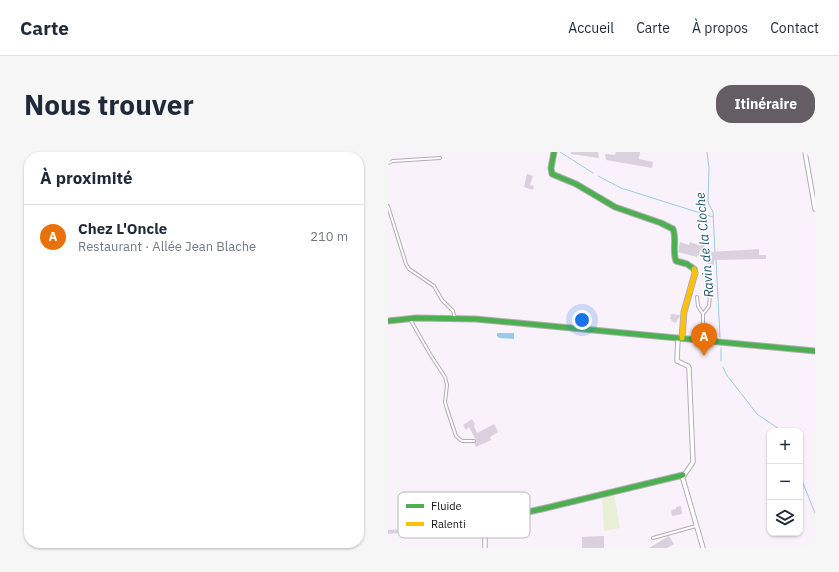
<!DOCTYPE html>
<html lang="fr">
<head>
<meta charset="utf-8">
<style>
	:root { --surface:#fff; --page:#f6f6f7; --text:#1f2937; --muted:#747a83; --line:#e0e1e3; --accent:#645d64 }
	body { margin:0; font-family:"IBM Plex Sans",sans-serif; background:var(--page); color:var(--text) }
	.controls { position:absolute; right:12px; bottom:12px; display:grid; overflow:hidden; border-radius:8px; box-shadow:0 1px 3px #0004 }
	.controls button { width:36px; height:36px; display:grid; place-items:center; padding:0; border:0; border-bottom:1px solid var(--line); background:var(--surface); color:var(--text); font:20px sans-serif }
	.you { position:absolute; left:194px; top:168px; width:14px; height:14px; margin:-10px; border:3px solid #fff; border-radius:50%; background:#1a73e8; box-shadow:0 0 0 6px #1a73e833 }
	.badge { display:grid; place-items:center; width:26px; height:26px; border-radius:50%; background:var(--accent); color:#fff; font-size:13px; font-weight:700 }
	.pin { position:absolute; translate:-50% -33px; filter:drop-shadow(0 1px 2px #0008) }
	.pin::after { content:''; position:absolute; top:21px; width:14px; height:12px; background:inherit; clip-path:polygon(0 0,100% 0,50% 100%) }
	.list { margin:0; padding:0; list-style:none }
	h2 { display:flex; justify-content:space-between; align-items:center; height:52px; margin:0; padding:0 16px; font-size:17px }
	h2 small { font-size:13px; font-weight:400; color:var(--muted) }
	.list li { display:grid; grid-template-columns:26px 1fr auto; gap:12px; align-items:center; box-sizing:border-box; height:64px; padding:0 16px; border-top:1px solid var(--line) }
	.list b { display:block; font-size:15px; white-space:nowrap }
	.list p { margin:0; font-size:13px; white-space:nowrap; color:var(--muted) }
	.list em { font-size:13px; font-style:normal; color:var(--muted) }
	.icon { flex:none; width:22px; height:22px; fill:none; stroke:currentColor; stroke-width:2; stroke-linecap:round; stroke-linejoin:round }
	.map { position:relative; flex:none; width:427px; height:396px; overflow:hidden; border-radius:16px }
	header { display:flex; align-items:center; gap:24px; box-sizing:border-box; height:56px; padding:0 20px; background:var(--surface); border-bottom:1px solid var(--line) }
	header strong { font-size:19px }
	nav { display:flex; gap:22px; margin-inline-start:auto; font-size:14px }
	.intro { display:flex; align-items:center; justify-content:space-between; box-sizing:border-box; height:96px; padding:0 24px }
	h1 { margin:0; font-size:28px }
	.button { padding:10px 18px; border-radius:16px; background:var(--accent); color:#fff; font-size:14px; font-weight:700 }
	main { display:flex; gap:24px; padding:0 24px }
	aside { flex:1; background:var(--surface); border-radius:16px; box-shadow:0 1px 3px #0004 }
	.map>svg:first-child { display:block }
	.green { fill:#e9efd6 }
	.water { fill:#9acae4 }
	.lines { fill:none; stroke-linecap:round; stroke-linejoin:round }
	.stream { stroke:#9acae4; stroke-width:1 }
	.building { fill:#dbd0dd }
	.lane-casing { stroke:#b3adb4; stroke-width:4 }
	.street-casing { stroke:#b3adb4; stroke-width:5.5 }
	.fast-casing { stroke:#b3adb4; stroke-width:7 }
	.slow-casing { stroke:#b3adb4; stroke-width:7 }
	.lane { stroke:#fefdfe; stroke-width:2 }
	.street { stroke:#fefdfe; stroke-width:3.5 }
	.fast { stroke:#4caf50; stroke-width:5 }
	.slow { stroke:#ffc107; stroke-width:5 }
	.labels { text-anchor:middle; stroke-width:3; stroke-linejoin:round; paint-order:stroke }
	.water-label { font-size:13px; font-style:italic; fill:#1c556d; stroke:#fff }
	.key { fill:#fff; stroke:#b8b6b8; stroke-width:1 }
	.key-label { font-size:11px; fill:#130d14 }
</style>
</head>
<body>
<header>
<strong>Carte</strong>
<nav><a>Accueil</a><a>Carte</a><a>À propos</a><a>Contact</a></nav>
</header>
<div class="intro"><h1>Nous trouver</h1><a class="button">Itinéraire</a></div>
<main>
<aside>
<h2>À proximité<small></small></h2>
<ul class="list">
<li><span class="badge" style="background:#e8710a">A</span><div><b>Chez L'Oncle</b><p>Restaurant · Allée Jean Blache</p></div><em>210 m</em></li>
</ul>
</aside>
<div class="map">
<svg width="427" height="396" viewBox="0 0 427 396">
	<rect width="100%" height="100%" fill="#f9f2fa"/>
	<!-- green -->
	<path class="green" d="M226,343l6,33 -16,3 -2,-33z"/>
	<!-- water -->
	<path class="water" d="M109,181h17v6l-15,-1 -2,-2z"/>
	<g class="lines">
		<!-- stream -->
		<path class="stream" d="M172,0l33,21
			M319,0l2,16 -1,34 5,10 2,40
			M210,24l23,12 92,29
			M328,107l4,78
			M333,209v-13
			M335,215l3,7 31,40 25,17
			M412,324l15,37"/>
	</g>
	<!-- building -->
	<path class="building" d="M183,0h27l1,6 -28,-4z
		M228,0h24l-1,7 14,3 -1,6 -46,-8 -1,-6 10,1z
		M139,22l6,2 -3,9 4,1 -1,4 -9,-3z
		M292,90l9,3 1,-3 11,4 1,-4 3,1 -1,7h-4l-1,6 -2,-1v2l-19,-5z
		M371,97v6h7v4l-52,1v5l-6,-1v-4h4l-1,-8z
		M283,162l9,1 -1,4 -1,-1 -2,5 -5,-2 1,-1 -2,-1z
		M84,267l3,5 -1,2 3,7 17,-9 4,8 -8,5 1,3 -15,7 -2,-4 2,-3 -7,-13 -3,3 -3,-5z
		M293,354l1,8 -10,2 -1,-6 5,-1v-2z
		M32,376v3l-32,3v-4z
		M216,384v12h-22v-11z
		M281,384l5,8 -7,4h-18z"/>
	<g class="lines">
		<!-- lane casing -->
		<g class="lane-casing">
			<path id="lane" d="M0,11l5,-2 47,-3
				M0,54l18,58 3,5 25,17 8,14 11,11 2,7
				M309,145l1,9 5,8
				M22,167l20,35 15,23 2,8 -2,17 2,7 9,27 6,5h12
				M315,187v-25l6,-8 1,-10
				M265,386l43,-12"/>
		</g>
		<!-- street casing -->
		<g class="street-casing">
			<path id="street" d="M417,0l10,57
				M290,186l-1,23 11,5 1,2 4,94c-3,6 -9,11 -10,17l20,69
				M97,369v27"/>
		</g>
		<!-- fast casing -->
		<g class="fast-casing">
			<path id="fast" d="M166,0l-3,16 1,6 24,10 39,23 46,16 12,6c4,11 -1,22 3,32l11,3 7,5
				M0,169l28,-3 59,1 340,32
				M40,382l118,-26 137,-33"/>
		</g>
		<!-- slow casing -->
		<g class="slow-casing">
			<path id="slow" d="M294,186l2,-26 11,-39 -1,-4"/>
		</g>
		<!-- lane -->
		<use href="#lane" class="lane"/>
		<!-- street -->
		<use href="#street" class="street"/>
		<!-- fast -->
		<use href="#fast" class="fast"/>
		<!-- slow -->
		<use href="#slow" class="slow"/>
	</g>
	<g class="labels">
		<!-- water labels -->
		<g class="water-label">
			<text transform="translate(316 93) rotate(-95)" y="5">Ravin de la Cloche</text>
		</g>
	</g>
	<!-- legend -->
	<rect x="10" y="340" width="132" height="46" rx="6" class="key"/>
	<rect x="18" y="352" width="18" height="4" fill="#4caf50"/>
	<rect x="18" y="370" width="18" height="4" fill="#ffc107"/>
	<g class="key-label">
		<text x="43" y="358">Fluide</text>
		<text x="43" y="376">Ralenti</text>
	</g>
</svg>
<div class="controls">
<button>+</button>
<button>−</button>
<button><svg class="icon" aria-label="layers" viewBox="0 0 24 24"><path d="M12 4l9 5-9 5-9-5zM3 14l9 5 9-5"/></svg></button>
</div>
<div class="you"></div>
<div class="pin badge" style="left:316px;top:204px;background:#e8710a">A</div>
</div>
</main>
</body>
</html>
